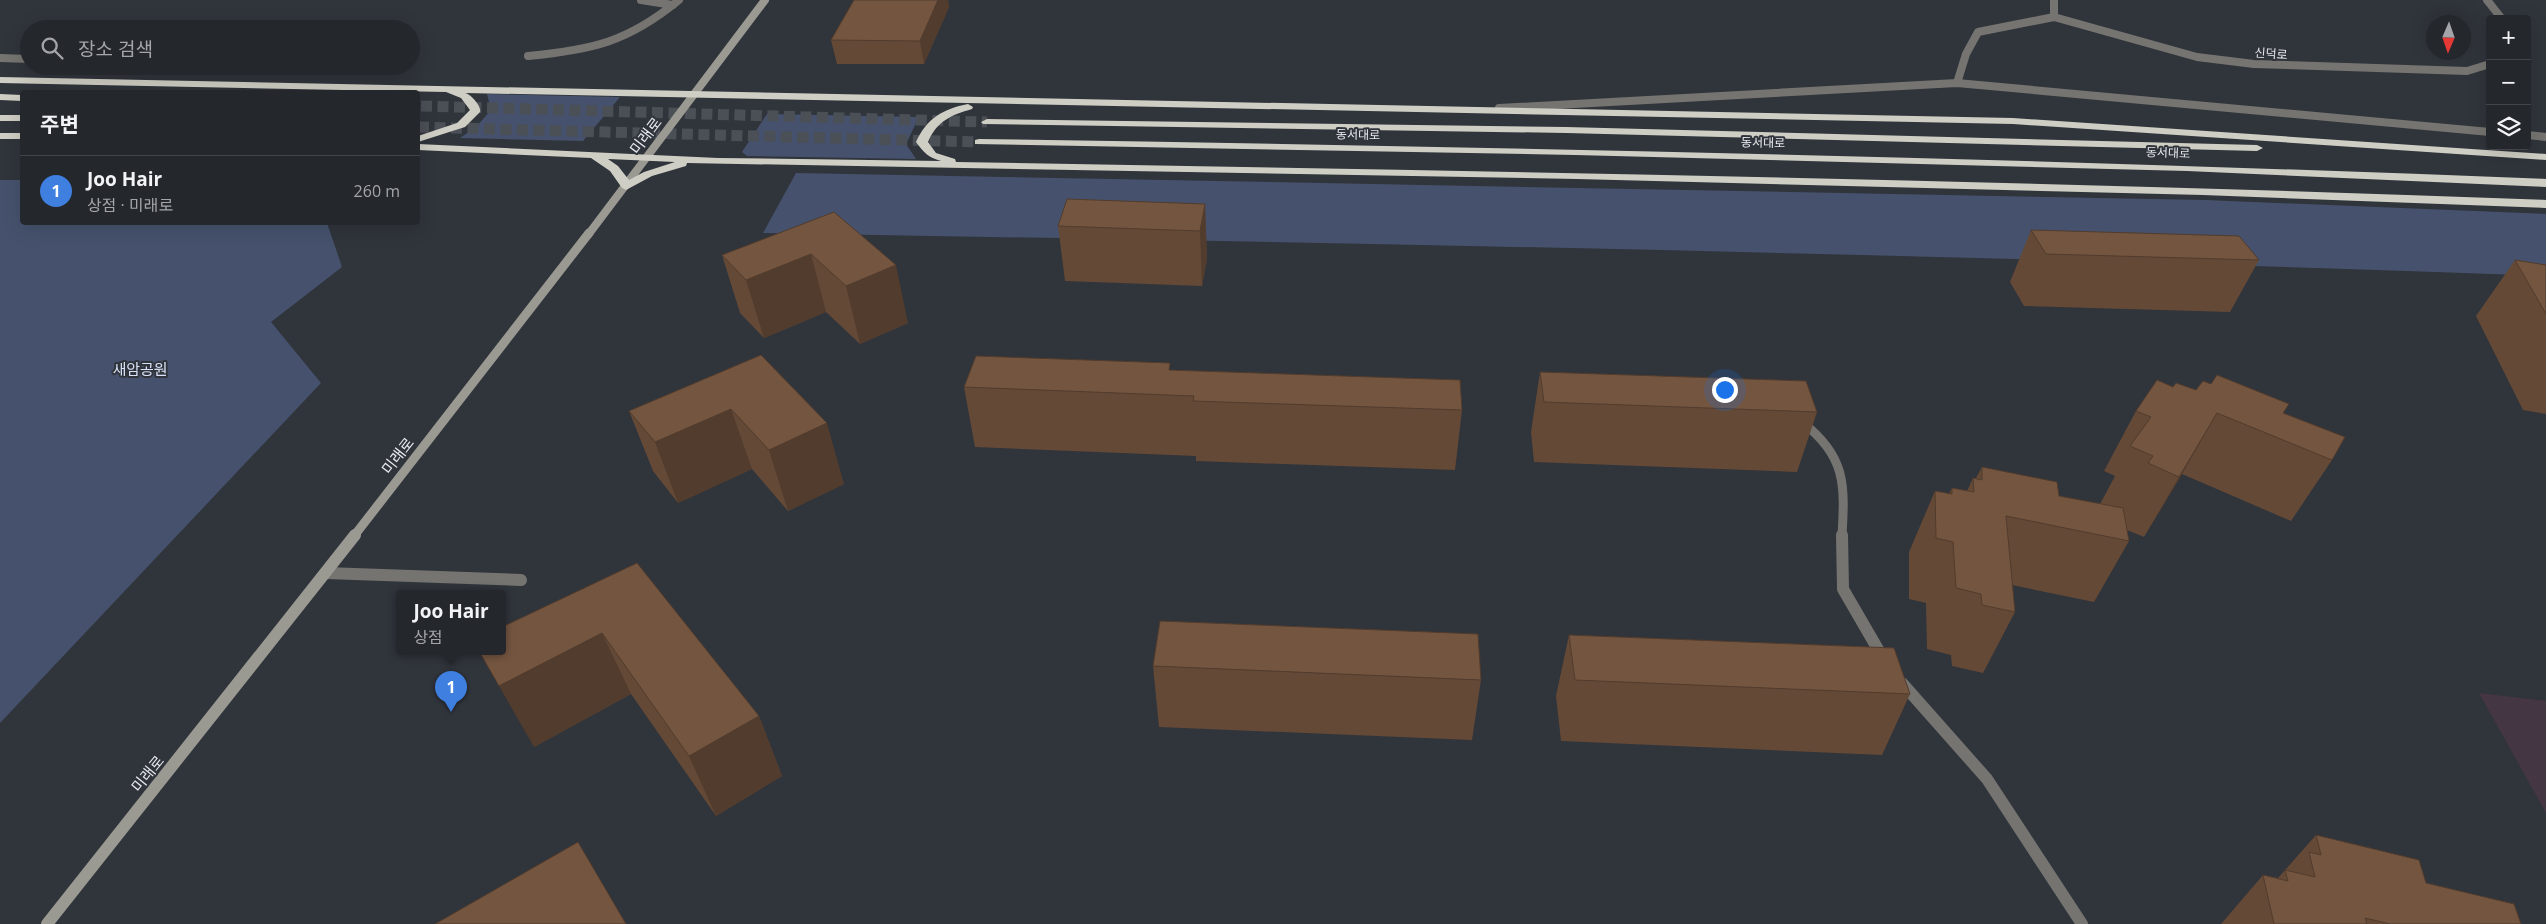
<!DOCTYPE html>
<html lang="ko">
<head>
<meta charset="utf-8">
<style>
	:root { --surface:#24272c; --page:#303338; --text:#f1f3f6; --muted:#a3a5a9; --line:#414448; --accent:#f1a540 }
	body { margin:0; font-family:"Open Sans","Noto Sans KR",sans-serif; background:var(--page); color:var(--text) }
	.controls { position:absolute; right:15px; top:15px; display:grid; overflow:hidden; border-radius:5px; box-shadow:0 5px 20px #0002 }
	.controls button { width:45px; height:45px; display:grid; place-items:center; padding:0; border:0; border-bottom:1px solid var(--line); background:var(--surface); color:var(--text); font:25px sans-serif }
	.compass { position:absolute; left:2426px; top:15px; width:45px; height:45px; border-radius:50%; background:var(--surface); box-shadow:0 5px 20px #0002; rotate:182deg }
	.you { position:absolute; left:1724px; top:389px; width:18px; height:18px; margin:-12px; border:4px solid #fff; border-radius:50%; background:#1a73e8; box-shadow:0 0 0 8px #1a73e833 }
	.badge { display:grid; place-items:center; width:32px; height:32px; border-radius:50%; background:var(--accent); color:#fff; font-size:16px; font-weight:700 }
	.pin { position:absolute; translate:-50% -41px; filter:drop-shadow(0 1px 2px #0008) }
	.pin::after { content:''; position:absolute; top:26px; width:18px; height:15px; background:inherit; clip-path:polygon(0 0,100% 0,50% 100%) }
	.popup { position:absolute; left:396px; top:590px; width:110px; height:65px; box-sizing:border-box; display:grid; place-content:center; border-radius:5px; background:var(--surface); filter:drop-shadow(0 1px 4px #0005); font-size:16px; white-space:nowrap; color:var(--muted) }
	.popup b { font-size:19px; color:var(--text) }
	.popup::after { content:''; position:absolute; left:50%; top:100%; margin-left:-10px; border:10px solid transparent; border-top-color:var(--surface) }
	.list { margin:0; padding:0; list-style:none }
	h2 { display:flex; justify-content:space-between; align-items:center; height:65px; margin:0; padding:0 20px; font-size:21px }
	h2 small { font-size:16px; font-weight:400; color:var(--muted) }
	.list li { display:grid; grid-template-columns:32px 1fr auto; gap:15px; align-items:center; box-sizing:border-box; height:70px; padding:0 20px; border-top:1px solid var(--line) }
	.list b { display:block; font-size:19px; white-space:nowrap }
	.list p { margin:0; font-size:16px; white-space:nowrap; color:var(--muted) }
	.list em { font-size:16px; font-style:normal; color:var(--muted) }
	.icon { flex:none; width:28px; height:28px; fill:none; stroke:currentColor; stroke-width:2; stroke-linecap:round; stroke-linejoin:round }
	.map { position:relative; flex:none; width:2546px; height:924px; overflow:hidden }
	.search { position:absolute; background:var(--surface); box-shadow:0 5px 20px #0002; left:20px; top:20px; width:400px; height:55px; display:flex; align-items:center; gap:12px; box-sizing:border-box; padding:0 18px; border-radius:28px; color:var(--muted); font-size:19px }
	.panel { position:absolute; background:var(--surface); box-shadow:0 5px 20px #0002; left:20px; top:90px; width:400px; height:135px; border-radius:5px }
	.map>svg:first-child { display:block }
	.education { fill:#453643 }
	.green { fill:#46526d }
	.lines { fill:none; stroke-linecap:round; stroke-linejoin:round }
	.highway-tunnel { stroke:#4b4f56; stroke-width:11; stroke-dasharray:11 5.5; stroke-linecap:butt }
	.lane-far1 { stroke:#757470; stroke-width:9 }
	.lane { stroke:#757470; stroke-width:12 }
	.street { stroke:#757470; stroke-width:8 }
	.secondary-far2 { stroke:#9a9992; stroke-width:8 }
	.secondary-far1 { stroke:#9a9992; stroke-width:9 }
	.secondary { stroke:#9a9992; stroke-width:12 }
	.highway { fill:#cfcec4; fill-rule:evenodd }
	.wall { fill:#644937 }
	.shaded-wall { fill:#513c2d }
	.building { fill:#745540; stroke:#513c2d }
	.labels { text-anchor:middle; stroke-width:4; stroke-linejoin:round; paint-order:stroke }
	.far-street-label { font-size:12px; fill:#e7e9ee; stroke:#30343b }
	.street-label { font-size:15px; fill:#e7e9ee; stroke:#30343b }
	.park-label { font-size:15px; fill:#d8e2f9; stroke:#30343b }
</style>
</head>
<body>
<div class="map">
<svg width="2546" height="924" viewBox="0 0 2546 924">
	<rect width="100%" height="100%" fill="#30343b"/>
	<!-- education -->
	<path class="education" d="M2479,693l67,8v112z"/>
	<!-- green -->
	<path class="green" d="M487,94l133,3 -37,44 -123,-3 16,-11 15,-17z
		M767,114l152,3 -13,27 10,15 -169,-3 -5,-4z
		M796,173l1409,27 341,14v62c-594,-22 -1188,-33 -1783,-43z
		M0,180h22v42l305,1 15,44 -71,55 50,61 -321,340z"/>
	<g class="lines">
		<!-- highway-tunnel -->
		<path class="highway-tunnel" d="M421,106l566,16
			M418,127l561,15"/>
		<!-- lane-far1 -->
		<path class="lane-far1" d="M1802,422c44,34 43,62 40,114"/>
		<!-- lane -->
		<path class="lane" d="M1842,535l1,54 40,69
			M326,573l195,7
			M1902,683l85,96 95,145"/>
		<!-- street -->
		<path class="street" d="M641,0l32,5
			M2054,0v17
			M2487,0l15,19
			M528,56c64,-6 100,-14 151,-56
			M0,58l29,1
			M1957,83l9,-29 12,-22 76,-15 143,40 57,7 213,7 23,-7
			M1499,108l458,-25 533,49
			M2527,135l19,2"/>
		<!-- secondary-far2 -->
		<path class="secondary-far2" d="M588,235l177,-235"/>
		<!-- secondary-far1 -->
		<path class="secondary-far1" d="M354,536l235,-303"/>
		<!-- secondary -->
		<path class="secondary" d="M47,924l308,-389"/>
		<!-- highway -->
		<path class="highway" d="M0,77l2013,41 533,36v6l-533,-36 -1548,-31c6,1 17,14 15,19l-15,15 -47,15v-6l39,-13 13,-13 -9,-12 -15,-6 -446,-9z
			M0,94l22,1v6l-22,-1z
			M968,104l5,3 -1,2c-21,6 -35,12 -44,33l8,11 19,6 1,3c530,9 1060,18 1590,38v8l-343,-13 -626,-16 -890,-16 -1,3 -34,10 -26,14 -4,-2 -12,-17 -19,-13 -173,-8v-6l300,14 223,3c-13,-4 -17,-8 -25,-19 11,-24 27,-33 52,-38zM608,159l67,3 -31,10 -15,8 -11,-14z
			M0,115h22v6h-22z
			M987,119l579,8 691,18 6,3 -6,3 -691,-18 -583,-9 -2,-2z
			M0,133h22v6h-22z
			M979,139c523,8 1045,19 1567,40v8l-359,-16 -612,-16 -600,-11v-4z"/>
	</g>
	<!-- wall -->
	<path class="wall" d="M854,0h94l1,7 -25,57h-87l-6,-24z
		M1205,204l2,55 -5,27 -137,-5 -7,-55z
		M834,212l74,111 -48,21 -34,-32 -62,26 -24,-25 -18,-58z
		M2031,230l228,30 -29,52 -206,-6 -14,-24z
		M2515,260l31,5v149l-23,-4 -47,-94z
		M761,355l83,129 -56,27 -36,-42 -74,34 -25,-32 -24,-60z
		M1171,370l291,40 -7,60 -259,-9v-5l-221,-9 -11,-60z
		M1540,372l277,40 -20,60 -263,-10 -3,-30z
		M2173,387l23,3 87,23 49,47 -41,61 -109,-47 -38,63 -17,-7 2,11 -35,61 -82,-17 3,27 -32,61 -31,-7 -1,-11 -24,-6 -1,-46 -17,-4v-47l26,-61 14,3 3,-6 15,3 6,-13h3l6,-11 77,29 41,8 15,-28 -11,-5 32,-60z
		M637,563l122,153 23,60 -66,40 -85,-122 -97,53z
		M1569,635l341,59 -28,61 -321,-14 -5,-45z
		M1153,666l328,14 -9,60 -313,-13z
		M2316,835l110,48 95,41h-300l42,-49 15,3z"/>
	<!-- shaded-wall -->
	<path class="shaded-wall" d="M938,0h10l1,7 -25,57 -4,-23z
		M1205,204l2,55 -5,27 -2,-55z
		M811,254l15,58 -62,26 -18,-58z
		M896,265l12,58 -48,21 -14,-58z
		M731,409l21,60 -74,34 -23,-61z
		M2217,413l-35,61 -38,63 35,-60z
		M827,423l17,61 -56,27 -19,-61z
		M602,633l29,61 -97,53 -35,-61z
		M759,716l23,60 -66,40 -27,-60z"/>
	<!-- building -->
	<path class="building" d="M854,0h84l-18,41 -89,-1z
		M1067,199l138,5 -5,27 -142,-5z
		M834,212l62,53 -50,21 -35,-32 -65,26 -24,-25z
		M2031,230l208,6 20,24 -213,-6z
		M2515,260l31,5v49z
		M761,355l66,68 -58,27 -38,-41 -76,33 -26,-31z
		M976,356l194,7 -1,7 291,10 2,30 -269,-9 1,-5 -230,-9z
		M1540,372l266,9 11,31 -273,-10z
		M2217,375l72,29 -6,9 62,24 -13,23 -115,-47 -38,64 -31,-14 5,-7 -23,-10 21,-29 -15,-6 21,-31 16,7 3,-4 20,7 7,-9 8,3z
		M1982,467l75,15 2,14 64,12 6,33 -123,-25 9,96 -33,-7 -1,-11 -25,-6 -3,-46 -17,-4 -1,-47 17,3v-6l22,4 -1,-14 9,2z
		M637,563l122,153 -70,40 -87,-123 -103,53 -20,-35h23v-24z
		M1160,621l318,13 3,46 -328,-14z
		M1569,635l325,13 16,46 -335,-14z
		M2316,835l103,25 7,23 88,21 7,20h-131l-25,-6 2,6h-93l-11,-49 25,6 -3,-11 30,7 -6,-25 12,3z
		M578,842l48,82h-191z"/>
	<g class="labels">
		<!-- far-street labels -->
		<g class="far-street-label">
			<text transform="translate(2271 54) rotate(4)" y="4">신덕로</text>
			<text transform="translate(1358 135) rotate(1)" y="4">동서대로</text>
			<text transform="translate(1763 143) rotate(1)" y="4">동서대로</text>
			<text transform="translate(2168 153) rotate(2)" y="4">동서대로</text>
		</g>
		<!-- street labels -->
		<g class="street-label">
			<text transform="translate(646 136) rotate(-53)" y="5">미래로</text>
			<text transform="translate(398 456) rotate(-52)" y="5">미래로</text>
			<text transform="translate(148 774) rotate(-51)" y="5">미래로</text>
		</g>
		<!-- park labels -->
		<g class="park-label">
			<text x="140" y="375">새암공원</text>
		</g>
	</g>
</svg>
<div class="controls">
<button>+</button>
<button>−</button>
<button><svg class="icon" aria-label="layers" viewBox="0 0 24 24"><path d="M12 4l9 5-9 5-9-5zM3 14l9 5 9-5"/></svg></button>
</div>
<svg class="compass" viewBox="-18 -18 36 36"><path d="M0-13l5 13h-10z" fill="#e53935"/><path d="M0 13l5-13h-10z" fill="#a3a5a9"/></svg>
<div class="you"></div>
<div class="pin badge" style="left:451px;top:712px;background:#3f7fe0">1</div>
<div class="popup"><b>Joo Hair</b>상점</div>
<div class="search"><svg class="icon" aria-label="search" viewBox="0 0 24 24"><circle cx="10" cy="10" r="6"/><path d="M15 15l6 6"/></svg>장소 검색</div>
<section class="panel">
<h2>주변<small></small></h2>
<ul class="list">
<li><span class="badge" style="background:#3f7fe0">1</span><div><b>Joo Hair</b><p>상점 · 미래로</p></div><em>260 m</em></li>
</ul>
</section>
</div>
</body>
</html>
